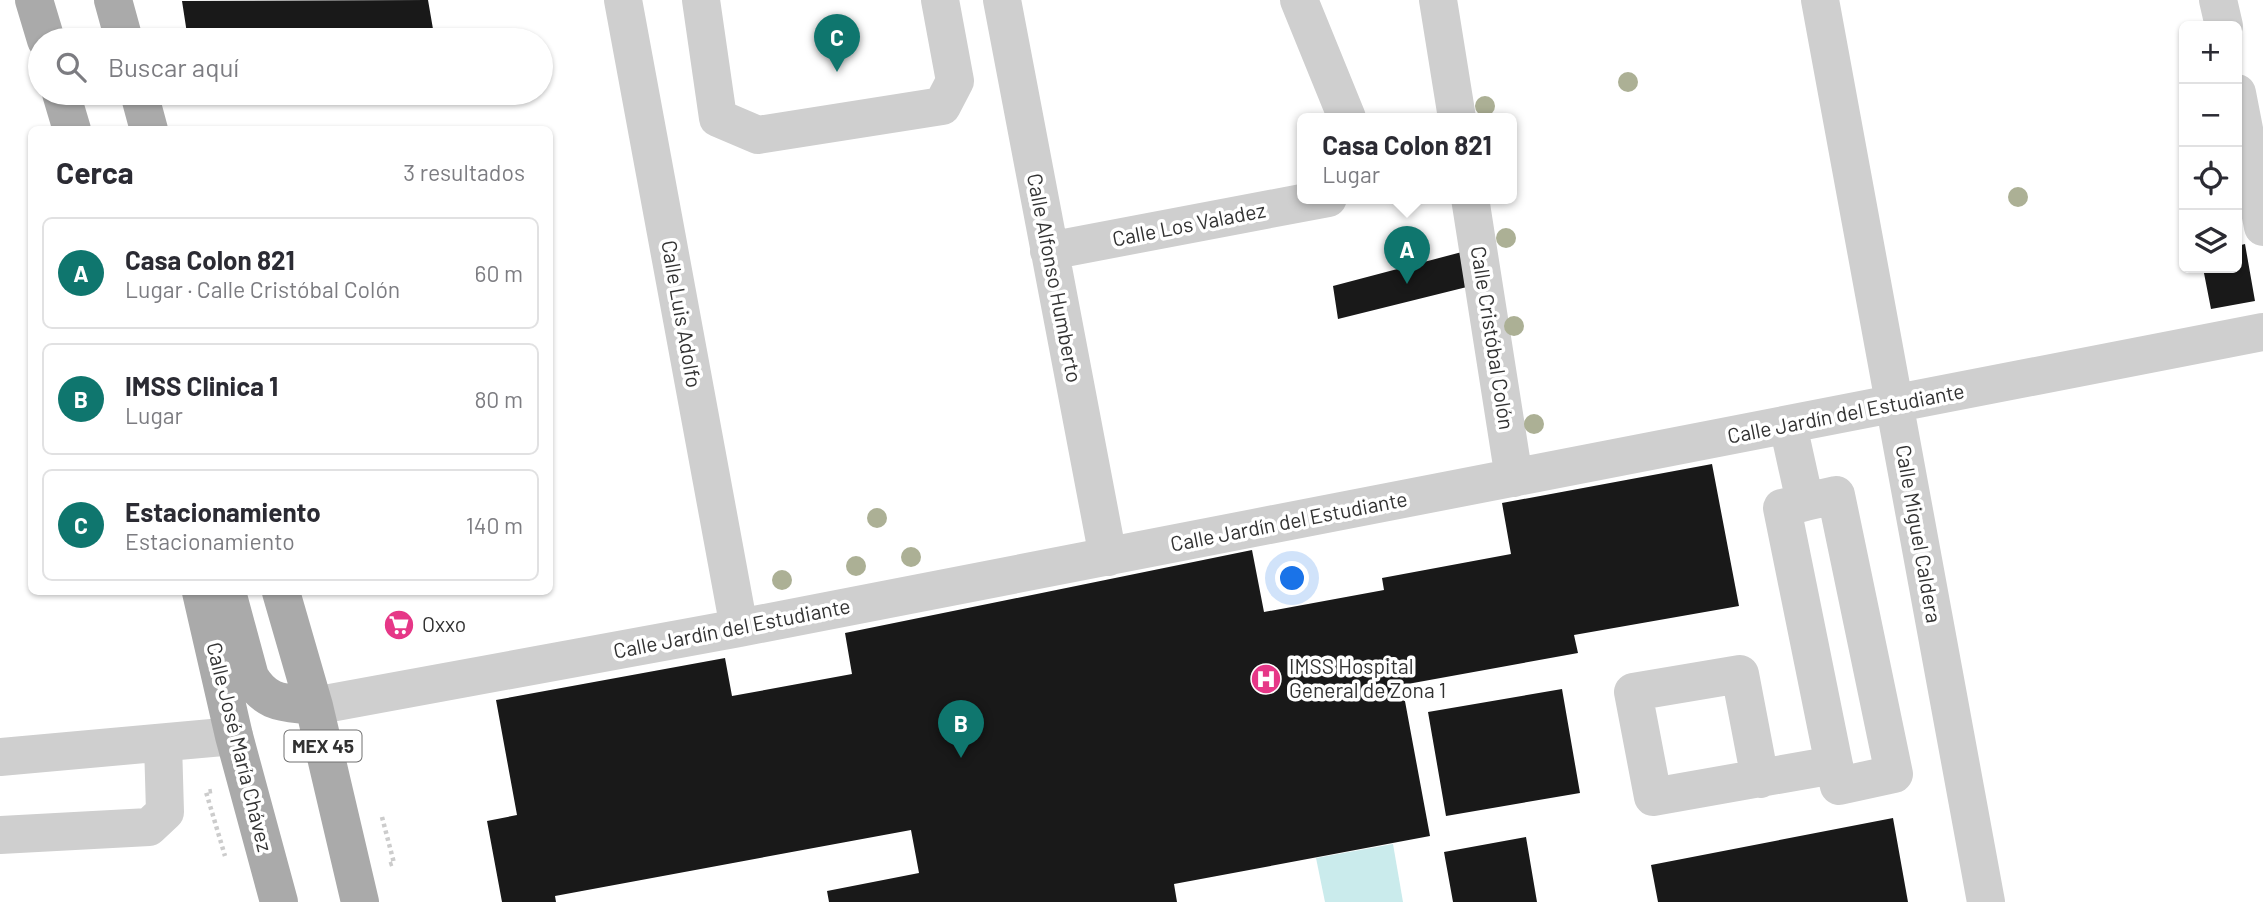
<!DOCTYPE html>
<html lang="es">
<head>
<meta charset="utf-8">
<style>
	:root { --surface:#fff; --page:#f7f7f7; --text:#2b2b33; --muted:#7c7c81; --line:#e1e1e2; --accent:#0f766e }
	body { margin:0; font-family:Barlow,sans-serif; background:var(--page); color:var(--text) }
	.controls { position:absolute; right:21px; top:21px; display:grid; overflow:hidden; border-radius:10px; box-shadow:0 2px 5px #0004 }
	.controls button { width:63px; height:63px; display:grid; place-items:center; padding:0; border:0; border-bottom:2px solid var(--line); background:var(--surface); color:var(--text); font:35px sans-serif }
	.you { position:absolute; left:1293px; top:579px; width:24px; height:24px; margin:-18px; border:5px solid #fff; border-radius:50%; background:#1a73e8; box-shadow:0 0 0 10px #1a73e833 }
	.badge { display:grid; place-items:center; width:46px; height:46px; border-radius:50%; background:var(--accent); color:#fff; font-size:23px; font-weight:700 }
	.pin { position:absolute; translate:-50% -58px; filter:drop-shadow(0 2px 4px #0008) }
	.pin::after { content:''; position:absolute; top:37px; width:24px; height:21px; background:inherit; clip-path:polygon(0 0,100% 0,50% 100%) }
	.popup { position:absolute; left:1297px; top:113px; width:220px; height:91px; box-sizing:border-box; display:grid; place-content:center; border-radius:10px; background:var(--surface); filter:drop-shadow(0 2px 5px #0005); font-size:23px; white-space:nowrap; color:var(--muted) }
	.popup b { font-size:26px; color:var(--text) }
	.popup::after { content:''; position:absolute; left:50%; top:100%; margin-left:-14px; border:14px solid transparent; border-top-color:var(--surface) }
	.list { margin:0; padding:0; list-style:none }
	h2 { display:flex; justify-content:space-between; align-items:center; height:91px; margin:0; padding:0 28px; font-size:30px }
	h2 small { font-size:23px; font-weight:400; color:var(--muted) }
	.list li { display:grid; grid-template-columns:46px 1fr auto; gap:21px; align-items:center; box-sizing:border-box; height:112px; margin:0 14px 14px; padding:0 14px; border:2px solid var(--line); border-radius:10px }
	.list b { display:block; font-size:26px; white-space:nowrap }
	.list p { margin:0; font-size:23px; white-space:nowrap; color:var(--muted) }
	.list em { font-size:23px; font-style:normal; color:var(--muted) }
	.icon { flex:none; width:38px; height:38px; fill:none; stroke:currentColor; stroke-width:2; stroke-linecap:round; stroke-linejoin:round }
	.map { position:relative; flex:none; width:2263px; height:902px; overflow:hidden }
	.search { position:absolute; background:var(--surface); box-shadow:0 2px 5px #0004; left:28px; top:28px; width:525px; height:77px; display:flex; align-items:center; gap:18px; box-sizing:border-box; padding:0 24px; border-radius:38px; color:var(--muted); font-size:26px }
	.panel { position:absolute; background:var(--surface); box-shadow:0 2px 5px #0004; left:28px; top:126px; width:525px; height:469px; border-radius:10px }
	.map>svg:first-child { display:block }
	.water { fill:#caebec }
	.building { fill:#191919 }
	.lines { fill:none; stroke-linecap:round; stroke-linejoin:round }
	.path { stroke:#ccc; stroke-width:4.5; stroke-dasharray:3.5 3.5; stroke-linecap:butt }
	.minor { stroke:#cfcfcf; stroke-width:38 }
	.major { stroke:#aaa; stroke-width:38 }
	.tree { fill:#acb095 }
	.labels { text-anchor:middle; stroke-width:7; stroke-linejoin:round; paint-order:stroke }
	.shield { fill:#fff; stroke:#707070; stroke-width:2 }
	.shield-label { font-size:19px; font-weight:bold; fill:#323232 }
	.street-label { font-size:21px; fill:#323232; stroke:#fff }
	.poi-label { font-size:21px; fill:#323232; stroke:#fff; text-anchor:start }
</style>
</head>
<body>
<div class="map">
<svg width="2263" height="902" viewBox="0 0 2263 902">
	<rect width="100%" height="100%" fill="#fff"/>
	<!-- water -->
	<path class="water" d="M1393,844l10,58h-78l-9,-44z"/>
	<!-- building -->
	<path class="building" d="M428,0l5,29 -70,11h-175l-6,-39z
		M2245,244l10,57 -44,8 -8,-41h34v-22z
		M1477,248l6,35 -145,36 -5,-33z
		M1712,464l27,142 -165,29 4,18 -176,32 28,151 -256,48 3,18h-348l-2,-11 92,-18 -8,-43 -356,66 1,6h-54l-15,-81 30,-6 -21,-115 229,-42 7,38 120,-22 -7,-41 407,-83 12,62 120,-22 -2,-12 129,-24 -9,-51z
		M1562,689l18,104 -134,23 -18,-104z
		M1893,818l15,84h-250l-7,-37z
		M1526,837l11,65h-84l-9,-50z"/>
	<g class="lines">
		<!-- path -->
		<path class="path" d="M212,791l-6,1 19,64
			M382,817l12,46 -6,2"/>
		<!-- minor -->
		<path class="minor" d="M623,0l116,628
			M701,0l17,118 40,17 184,-29 13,-25 -15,-81
			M1002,0l106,557
			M1299,0l48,118
			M1438,0l19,118
			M1820,0l166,902
			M2218,0l6,26
			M2237,93l26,134
			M1470,198l44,280
			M1049,251l279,-53
			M1805,502l-23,6 52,257
			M314,706l425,-78 1524,-296
			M0,757l234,-21
			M1760,779l-20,-105 -107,18 20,105 181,-32 5,21 55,-12 -58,-279 -31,7 -17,-77
			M0,835l149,-8 16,-15 -2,-69"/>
		<!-- major -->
		<path class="major" d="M34,0l12,40
			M113,0l11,40
			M61,93l11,37
			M139,93l10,37
			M201,592l33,144 45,166
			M227,592l23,85c17,28 34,25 64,29
			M281,592l33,114 46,196"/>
	</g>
	<!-- trees -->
	<g class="tree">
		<circle cx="1628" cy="82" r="10"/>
		<circle cx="1485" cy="106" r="10"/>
		<circle cx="2018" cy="197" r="10"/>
		<circle cx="1506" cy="238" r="10"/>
		<circle cx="1514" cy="326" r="10"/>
		<circle cx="1534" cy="424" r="10"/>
		<circle cx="877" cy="518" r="10"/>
		<circle cx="911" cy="557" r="10"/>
		<circle cx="856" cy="566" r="10"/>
		<circle cx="782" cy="580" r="10"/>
	</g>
	<!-- icons -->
	<defs>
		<g id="supermarket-disc" transform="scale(1.575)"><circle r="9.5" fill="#e63787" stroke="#fff"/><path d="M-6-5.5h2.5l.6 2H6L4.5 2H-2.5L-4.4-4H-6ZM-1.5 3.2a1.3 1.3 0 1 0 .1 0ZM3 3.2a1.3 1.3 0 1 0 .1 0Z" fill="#fff"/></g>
		<g id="hospital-disc" transform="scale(1.575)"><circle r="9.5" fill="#e63787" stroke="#fff"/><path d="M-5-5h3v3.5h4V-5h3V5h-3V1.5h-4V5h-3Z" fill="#fff"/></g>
	</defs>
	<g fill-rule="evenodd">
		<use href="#supermarket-disc" x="399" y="625"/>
		<use href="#hospital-disc" x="1266" y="679"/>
	</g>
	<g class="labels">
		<!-- shield labels -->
		<rect class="shield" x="284.5" y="730.5" width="77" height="31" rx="5"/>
		<g class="shield-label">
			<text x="323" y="753">MEX 45</text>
		</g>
		<!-- street labels -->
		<g class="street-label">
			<text transform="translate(1189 225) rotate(-11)" y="7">Calle Los Valadez</text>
			<text transform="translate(1054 278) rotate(79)" y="7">Calle Alfonso Humberto</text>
			<text transform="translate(681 314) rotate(80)" y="7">Calle Luis Adolfo</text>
			<text transform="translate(1492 338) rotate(81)" y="7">Calle Cristóbal Colón</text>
			<text transform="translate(1846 414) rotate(-11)" y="7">Calle Jardín del Estudiante</text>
			<text transform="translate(1289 522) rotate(-11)" y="7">Calle Jardín del Estudiante</text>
			<text transform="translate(1918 534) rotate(80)" y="7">Calle Miguel Caldera</text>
			<text transform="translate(732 629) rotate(-11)" y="7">Calle Jardín del Estudiante</text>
			<text transform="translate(239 747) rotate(76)" y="7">Calle José María Chávez</text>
		</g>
		<!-- poi labels -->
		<g class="poi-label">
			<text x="422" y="632">Oxxo</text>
			<text x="1289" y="674">IMSS Hospital<tspan x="1289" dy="24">General de Zona 1</tspan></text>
		</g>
	</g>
</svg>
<div class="controls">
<button>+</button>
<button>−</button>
<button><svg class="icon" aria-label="locate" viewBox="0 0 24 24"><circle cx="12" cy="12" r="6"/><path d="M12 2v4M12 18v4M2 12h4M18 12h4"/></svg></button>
<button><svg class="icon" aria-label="layers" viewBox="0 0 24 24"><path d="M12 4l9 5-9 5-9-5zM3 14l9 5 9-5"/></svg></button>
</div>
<div class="you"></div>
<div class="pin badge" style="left:1407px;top:284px">A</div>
<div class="popup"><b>Casa Colon 821</b>Lugar</div>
<div class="pin badge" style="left:961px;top:758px">B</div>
<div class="pin badge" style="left:837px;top:72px">C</div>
<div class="search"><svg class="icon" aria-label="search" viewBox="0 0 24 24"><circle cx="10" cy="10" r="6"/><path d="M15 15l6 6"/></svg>Buscar aquí</div>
<section class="panel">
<h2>Cerca<small>3 resultados</small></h2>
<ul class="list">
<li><span class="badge">A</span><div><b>Casa Colon 821</b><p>Lugar · Calle Cristóbal Colón</p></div><em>60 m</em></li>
<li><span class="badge">B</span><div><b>IMSS Clinica 1</b><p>Lugar</p></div><em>80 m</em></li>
<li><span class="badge">C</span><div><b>Estacionamiento</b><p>Estacionamiento</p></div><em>140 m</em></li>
</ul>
</section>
</div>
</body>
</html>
